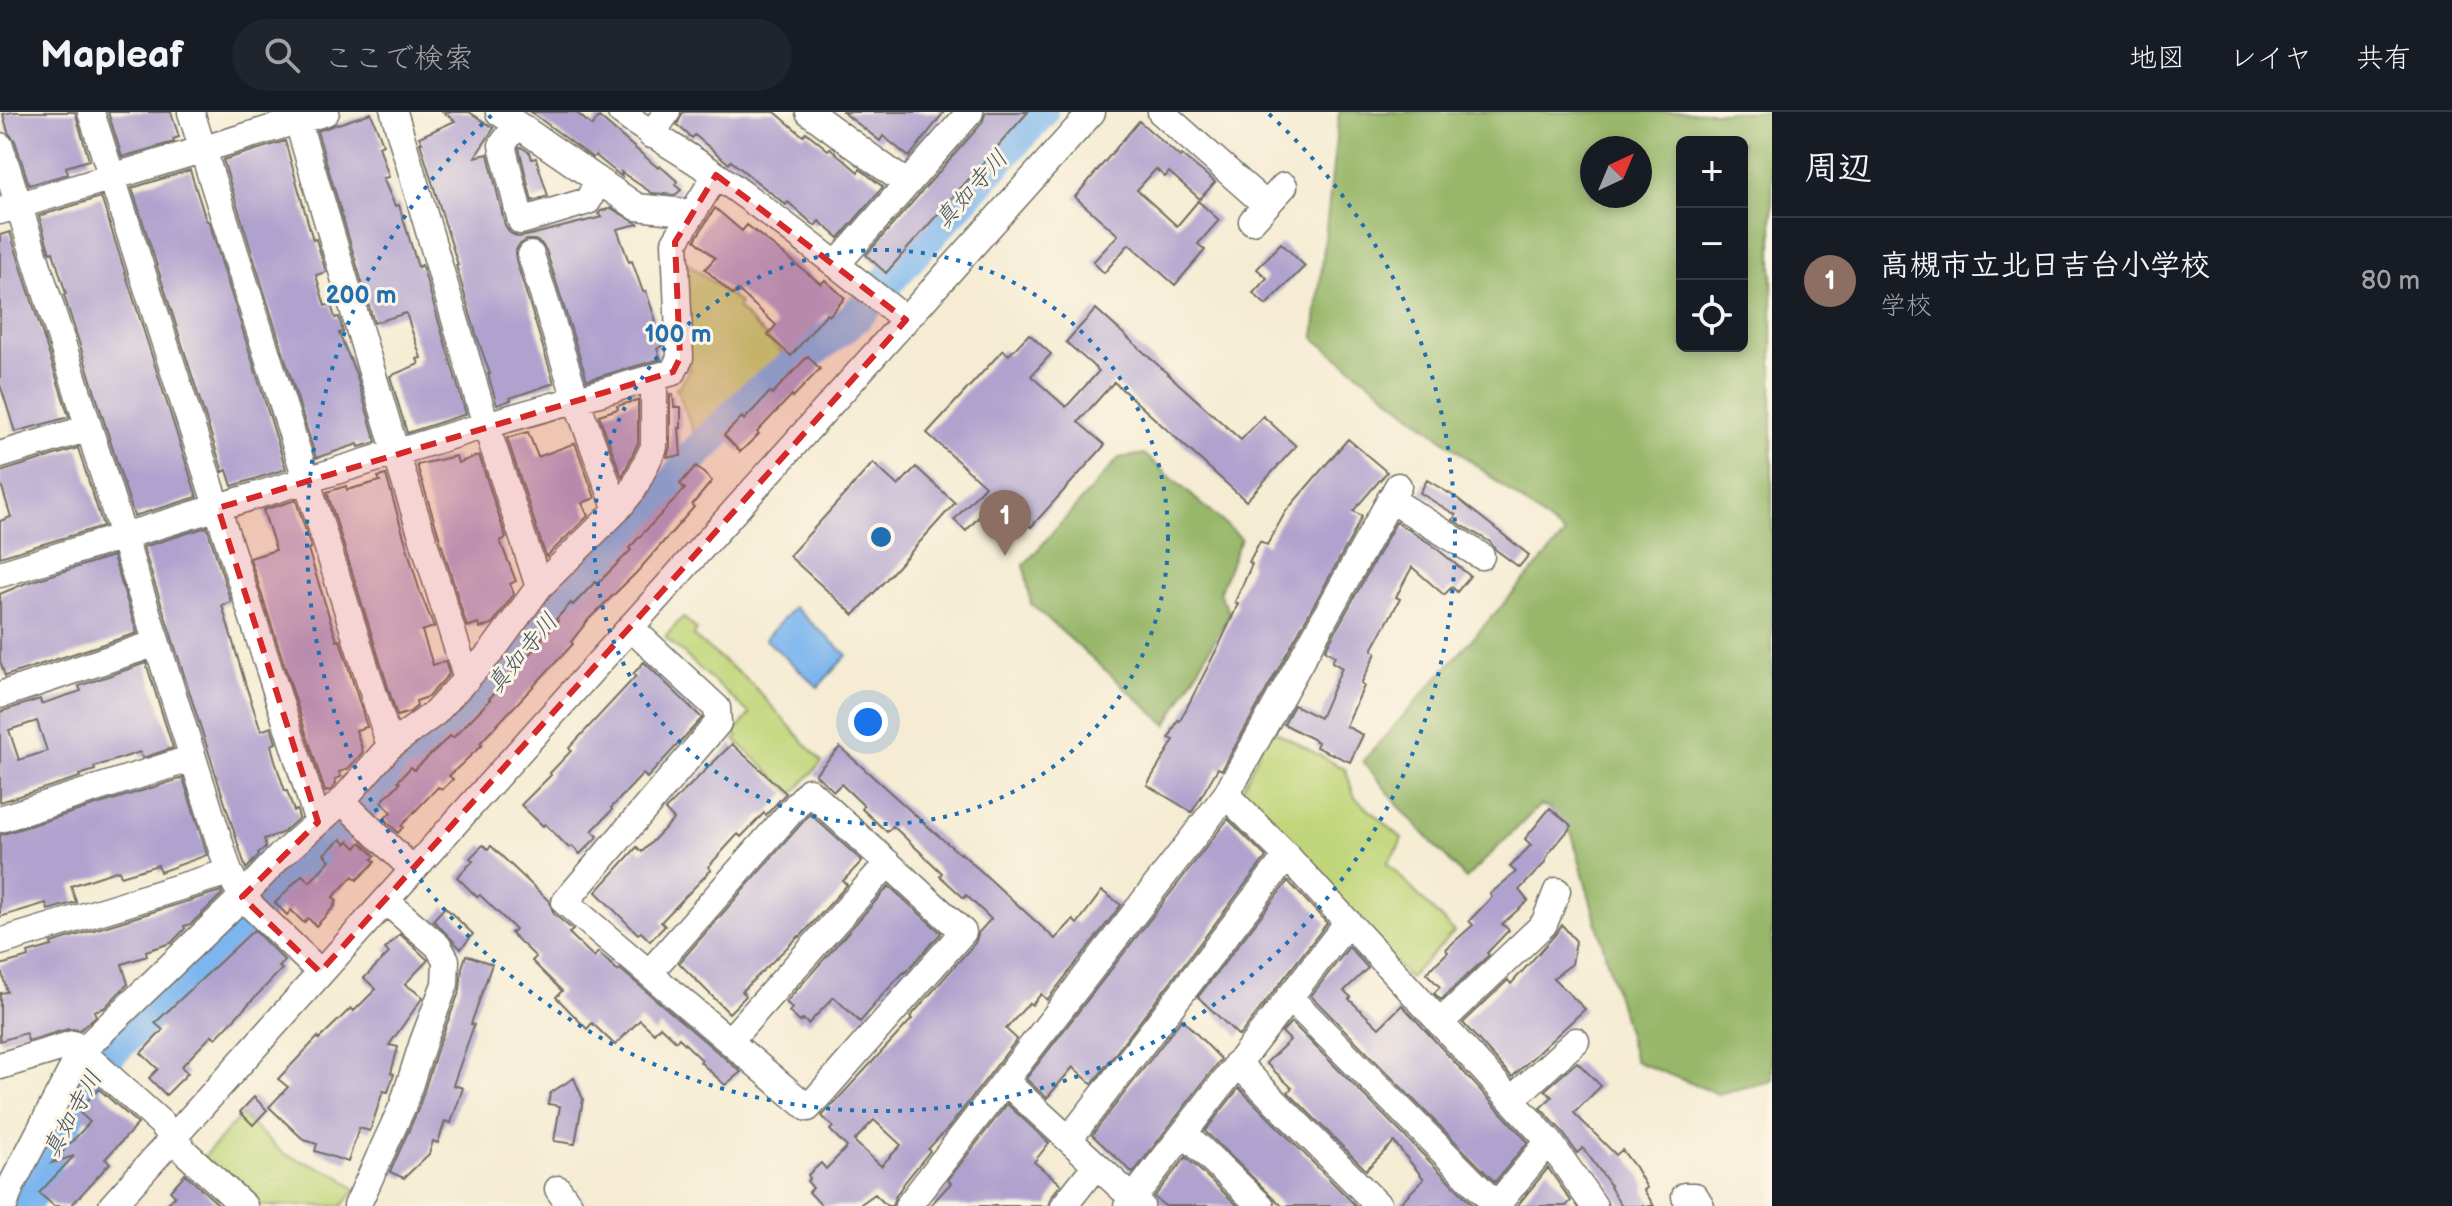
<!DOCTYPE html>
<html lang="ja">
<head>
<meta charset="utf-8">
<style>
	:root { --surface:#171b24; --page:#20242c; --text:#f1f3f6; --muted:#9ea1a6; --line:#363941; --accent:#1a73e8 }
	body { margin:0; font-family:"Balsamiq Sans","Klee One",sans-serif; background:var(--page); color:var(--text) }
	.controls { position:absolute; right:24px; top:24px; display:grid; overflow:hidden; border-radius:12px; box-shadow:0 4px 12px #0003 }
	.controls button { width:72px; height:72px; display:grid; place-items:center; padding:0; border:0; border-bottom:2px solid var(--line); background:var(--surface); color:var(--text); font:40px sans-serif }
	.compass { position:absolute; left:1580px; top:24px; width:72px; height:72px; border-radius:50%; background:var(--surface); box-shadow:0 4px 12px #0003; rotate:44deg }
	.you { position:absolute; left:868px; top:610px; width:28px; height:28px; margin:-20px; border:6px solid #fff; border-radius:50%; background:#1a73e8; box-shadow:0 0 0 12px #1a73e833 }
	.badge { display:grid; place-items:center; width:52px; height:52px; border-radius:50%; background:var(--accent); color:#fff; font-size:26px; font-weight:700 }
	.pin { position:absolute; translate:-50% -66px; filter:drop-shadow(0 2px 4px #0008) }
	.pin::after { content:''; position:absolute; top:42px; width:28px; height:24px; background:inherit; clip-path:polygon(0 0,100% 0,50% 100%) }
	.list { margin:0; padding:0; list-style:none }
	h2 { display:flex; justify-content:space-between; align-items:center; height:104px; margin:0; padding:0 32px; font-size:34px }
	h2 small { font-size:26px; font-weight:400; color:var(--muted) }
	.list li { display:grid; grid-template-columns:52px 1fr auto; gap:24px; align-items:center; box-sizing:border-box; height:128px; padding:0 32px; border-top:2px solid var(--line) }
	.list b { display:block; font-size:30px; white-space:nowrap }
	.list p { margin:0; font-size:26px; white-space:nowrap; color:var(--muted) }
	.list em { font-size:26px; font-style:normal; color:var(--muted) }
	.icon { flex:none; width:44px; height:44px; fill:none; stroke:currentColor; stroke-width:2; stroke-linecap:round; stroke-linejoin:round }
	.map { position:relative; flex:none; width:1772px; height:1094px; overflow:hidden }
	header { display:flex; align-items:center; gap:48px; box-sizing:border-box; height:112px; padding:0 40px; background:var(--surface); border-bottom:2px solid var(--line) }
	header strong { font-size:38px }
	nav { display:flex; gap:44px; margin-inline-start:auto; font-size:28px }
	.search { width:560px; height:72px; background:var(--page); display:flex; align-items:center; gap:20px; box-sizing:border-box; padding:0 28px; border-radius:44px; color:var(--muted); font-size:30px }
	main { display:flex }
	aside { flex:1; background:var(--surface) }
	.map>svg:first-child { display:block }
	.green { fill:#c1d67a; stroke:#768052; stroke-width:2 }
	.forest { fill:#98b76a; stroke:#62714a; stroke-width:2; fill-rule:evenodd }
	.water { fill:#7db6ee; stroke:#54708c; stroke-width:2 }
	.lines { fill:none; stroke-linecap:round; stroke-linejoin:round }
	.river { stroke:#7db6ee; stroke-width:34 }
	.building { fill:#b0a2ce; fill-rule:evenodd }
	.minor-casing { stroke:#726f66; stroke-width:29 }
	.minor { stroke:#fff; stroke-width:26 }
	.marked { fill:#d62828; fill-opacity:0.2; stroke:#d62828; stroke-width:6; stroke-dasharray:16 10; stroke-linejoin:round }
	.ring { fill:none; stroke:#1f6fb2; stroke-width:4; stroke-dasharray:4 8 }
	.labels { text-anchor:middle; stroke-width:6; stroke-linejoin:round; paint-order:stroke }
	.water-label { font-size:24px; font-style:italic; fill:#456; stroke:#fcf5e5 }
	.centre { fill:#1f6fb2; stroke:#fcf5e5; stroke-width:4 }
	.ring-label { font-size:24px; text-anchor:middle; font-weight:bold; fill:#1f6fb2; stroke:#fcf5e5; stroke-width:6; stroke-linejoin:round; paint-order:stroke }
</style>
</head>
<body>
<header>
<strong>Mapleaf</strong>
<div class="search"><svg class="icon" aria-label="search" viewBox="0 0 24 24"><circle cx="10" cy="10" r="6"/><path d="M15 15l6 6"/></svg>ここで検索</div>
<nav><a>地図</a><a>レイヤ</a><a>共有</a></nav>
</header>
<main>
<div class="map">
<svg width="1772" height="1094" viewBox="0 0 1772 1094">
	<rect width="100%" height="100%" fill="#fcf5e5"/>
	<filter id="ink" filterUnits="userSpaceOnUse"><feTurbulence type="fractalNoise" baseFrequency=".0125" numOctaves="2"/><feDisplacementMap in="SourceGraphic" scale="16" xChannelSelector="R" yChannelSelector="G"/><feConvolveMatrix kernelMatrix="1 2 1 2 8 2 1 2 1" color-interpolation-filters="sRGB"/></filter>
	<filter id="wash" filterUnits="userSpaceOnUse"><feTurbulence type="fractalNoise" baseFrequency=".006" numOctaves="4" result="noise"/><feDisplacementMap in="SourceGraphic" scale="32" xChannelSelector="R" yChannelSelector="G"/><feGaussianBlur stdDeviation="1.8" result="paint"/><feColorMatrix in="noise" values="0 0 0 0 0 0 0 0 0 0 0 0 0 0 0 0 0 1.4 0 .05"/><feComposite in="paint" operator="in"/></filter>
	<g filter="url(#wash)">
		<rect width="100%" height="100%" fill="#f5ecd3"/>
		<!-- green -->
		<path class="green" d="M686,150l54,41 -3,5 47,46 -35,30 -52,57 -21,-54 4,-1 9,-17 -6,-100z
			M683,505l14,13 -4,6 58,47 71,79 -29,32 -58,-54 3,-3 -4,-4 16,-19 -85,-77z
			M1269,616l76,41 10,29 47,40 -4,10 -11,15 67,69 -45,46 -169,-184z
			M241,1003l43,39 54,21 18,15 -14,16h-84l-55,-48z"/>
		<!-- forest -->
		<path class="forest" d="M1339,0h433v969l-54,13 -83,-33 -63,-227 -22,-26 -10,-3 -74,74 -62,-67 -41,-51 202,-226 -251,-197zM1682,30h60v204h-60zM1592,36h48v48h-48z
			M1144,342l97,84 -22,55 11,20 -63,112 -136,-121 -7,-39 95,-107z"/>
		<!-- water -->
		<path class="water" d="M794,495l53,48 -29,32 -53,-48z"/>
		<g class="lines">
			<!-- river -->
			<path class="river" d="M24,1094l66,-134 258,-253 135,-119 42,-55 52,-58 57,-52 61,-81 58,-57 102,-80 186,-205"/>
		</g>
		<g id="blocks">
			<!-- building -->
			<path class="building" d="M13,0h62l14,48 -23,7 2,7 -39,11 -14,-44 -7,-9 -5,-18z
				M108,0h63l8,25 -6,2 1,3 -52,15z
				M443,0h26l25,16 -19,29 13,-3 17,71 5,8 8,4 8,-1 76,-19 -4,-3 3,-3 10,-3 27,16 -21,5 12,33 3,-1 11,31 3,-1 10,30 -2,1 9,23 -6,4 4,10 -74,21 -41,-130 -5,-7 -6,-3h-8l-8,5 -4,7 1,8 38,123 -44,15 1,2 -14,5 -9,-31h2l-14,-40 -20,-69h2l-38,-122h2l-3,-6 36,-16z
				M531,0h45l16,14 7,-9 59,51 2,-2 17,15 -2,4 6,5 -6,5 -23,-2 -31,-21 1,5 -27,-22 -2,3z
				M683,0h92l28,24 3,-4 22,18 2,-2 28,24 2,-3 23,18 -44,51 -20,-17 -4,5 -27,-24 -2,3 -55,-44 -2,3 -34,-29 -3,3 -15,-13z
				M843,0h101l-35,45 -26,-21 -3,5z
				M986,0h42l-142,161 -20,-18 116,-132z
				M371,1l12,31 -4,2 10,31 -6,1 12,28 4,-1 19,62 4,-2 44,149 -59,19 -17,-57 29,-12 -2,-5 4,-1 -15,-45 -32,10 -57,-192z
				M1139,9l41,36 2,-2 33,27 -15,17 -31,-27 -4,5 -9,-8 -19,21 40,36 21,-25 21,19 -21,24 7,6 -30,35 -46,-41 -25,29 -11,-11 25,-27 -43,-38z
				M285,29l28,99 3,-1 10,33 -10,3 9,31 6,-2 4,14 4,-1 4,15 -4,1 17,41 20,68 -17,5 -1,-3 -42,14 -93,-298z
				M521,35l9,6 2,6 4,-1 12,38 -16,5 -13,-53z
				M190,58l16,50 3,2 77,247 -54,17 -5,-16 -4,2 -91,-284z
				M101,85l96,300 -63,19 -70,-221 2,-1 -13,-42 -3,1 -11,-37z
				M715,96l27,23 5,-6 74,59 4,-4 20,18 -16,18 -3,-2 -35,42 -23,-21 8,-10 -38,-35 -5,5 -28,-26 10,-11 -20,-18z
				M10,120l59,185 -54,15 -15,-48v-149z
				M1281,131l24,23 -39,39 -13,-12 14,-15 -10,-9z
				M1096,197l145,131 22,-24 33,30 -50,55 -132,-119 -36,40 27,23 -74,82 -34,-30 -31,34 -12,-11 31,-34 -58,-53 76,-83 6,5 20,-21 22,20 -20,22 35,31 33,-36 -33,-29z
				M808,244l12,13 -27,28 -1,-2 -35,37 2,2 -19,18 -16,-17 18,-18 2,3 26,-28 2,2z
				M670,282h3l1,13h7v21h-2l2,28 -14,1 3,-10z
				M638,288v43l-16,34 -23,-62 19,-6 -1,-3z
				M528,320l10,25 37,-14 20,55 -13,5 6,13 -42,41 -39,-119z
				M1348,327l39,33 -34,39 9,5 -11,22 -129,232 -4,-2 -26,44 -45,-27 27,-45 -5,-2 9,-18 2,1 41,-80 17,-37 -3,-2 17,-38 -3,-2 11,-21 7,4 19,-34z
				M78,336l25,78 -103,31v-36l11,-4 -11,-36v-9z
				M479,343l27,83 -6,3 16,40 -6,3 4,10 -22,30 -12,4 -2,-5 -11,4 -50,-162 39,-9 2,7z
				M873,351l25,23 18,-19 39,36 -101,112 -65,-59z
				M696,354l16,15 -20,24 2,2 -57,65 -48,47 -18,23 2,2 -93,99 2,2 -33,31 4,3 -11,11 -4,-3 -37,39 2,1 -5,6 -14,-14 7,-7 -10,-10 19,-19 -2,-2 13,-14 3,3 36,-34 3,2 37,-38 -1,-1 46,-51 -1,-1 24,-26 -2,-2 15,-16 2,2 22,-23 2,2 34,-34 -2,-2 56,-59 -5,-5z
				M386,363l34,117 14,35 -12,4 11,34 12,-4 4,13 -21,23 -12,4 1,5 -7,6 -13,4 -70,-224 19,-6 1,4 33,-9 -2,-4z
				M1427,368l30,18 72,57 -10,12 -23,-17 -6,-8 -37,-22 3,-5 -36,-22z
				M296,388l15,48 -3,1 8,26 21,66 3,-1 27,87 -11,3 7,22 -15,17 -9,3 2,5 -6,2 1,4 -5,7 -6,2 -75,-234 26,-8 -13,-40z
				M1396,410l35,22 39,32 -13,16 -5,-5 -8,8 -32,-28 -16,30 4,2 -28,51 4,3 -15,31 3,2 -18,40 17,9 -13,27 -34,-15 2,-5 -34,-18 10,-19 26,13 22,-50 -10,-6 3,-6 -10,-6z
				M207,415l24,75 -9,3 24,81 15,45 10,-4 5,16 -5,2 5,19 9,27h2l7,20 3,-1 2,8 -17,15 -18,6 2,8 -8,6 1,2 -13,14 -103,-322z
				M113,444l24,77 -132,43 -5,-15v-67l26,-11z
				M644,550l58,56 -55,60 -4,-4 -32,34 1,2 -20,21 6,5 -18,18 -8,-8 -3,2 -24,-24 -2,2 -22,-21 30,-30 -1,-2 21,-22 -2,-3 67,-72 -3,-2z
				M146,551l27,85 -31,10 -2,-6 -46,15 1,3 -16,5 1,2 -80,25v-90l40,-13 1,5 40,-13 -2,-5zM37,609l10,30 -28,9 -10,-30z
				M732,632l54,49 -20,22 -2,-2 -23,24 -3,-3 -30,33 3,3 -50,52 4,4 -15,15 -9,-9 -3,2 -42,-42 41,-45 5,5 32,-33 -9,-9z
				M840,635l94,85 26,22 1,-1 94,86 18,-19 4,4 25,-33 19,14 -74,95 -6,-6 -9,11 -3,-2 -23,26 11,10 -68,88 -21,22 2,2 -25,31 -10,15 -3,9h-5l-12,-12 -17,12h-36l-13,-14 4,-4 -6,-7 3,-3 -2,-3 13,-12 5,6 21,-22 -17,-17 3,-3 -11,-11 90,-97 -2,-2 65,-74 4,-11 12,-13 -25,-24 -2,3 -24,-22 2,-3 -49,-47 -6,6 -25,-23 2,-3 -23,-22 -7,7 -19,-17zM874,1008l27,25 -20,21 -27,-25z
				M183,666l24,77 -47,17 -2,-7 -37,11 -2,-6 -48,16 5,16 -28,8 -2,-7 -46,14v-82z
				M1550,696l22,18 -23,27 -5,11 -25,26 9,11 -26,23 7,6 -22,23 2,2 -48,45 -7,-7 6,-6 -14,-14 22,-21 -2,-3 27,-24 -4,-4 23,-24 -2,-3 26,-22 -6,-5 21,-22 -6,-6z
				M810,702l52,47 -19,20 4,4 -47,52 -1,-1 -57,55 4,5 -17,17 -50,-50z
				M1228,707l38,38 -174,227 -19,-17 -26,31 -21,-19z
				M341,727l5,5 3,-3 7,7 5,-6 14,14 -3,3 3,3 -18,18 -4,-4 -20,21 4,4 -3,4 1,1 -19,20 -8,-8 -4,5 -13,-13 -4,5 -12,-12 27,-28 8,7 20,-22 -6,-6z
				M483,733l5,4 3,-3 58,55 5,13 19,16 -4,3 25,24 4,-5 20,19 2,-2 121,103 -16,13 -25,-23 2,-2 -23,-22 -3,3 -16,-15 -6,7 -14,-13 -25,25 -23,-22 -5,6 -31,-32 6,-6 -30,-30 4,-4 -25,-24 4,-4 -35,-34 -3,2 -20,-20 16,-16 -3,-3z
				M1288,769l39,42 -88,113 -41,-39z
				M889,774l52,47 -36,40 -1,-1 -31,33 1,1 -14,16 -26,-25 -26,27 -5,-5 -3,3 -11,-10 3,-4 -6,-6z
				M221,779l1,3 -31,30 -7,2 1,3 -14,14 -25,8 1,5 -25,8 6,20 -24,24 -10,3 2,5 -16,14 -12,-1 -40,12 -2,-8 -26,8v-48l7,-1 -7,-27 29,-8 -1,-4 24,-7 -1,-3 7,-2z
				M445,795l28,27 -12,15 -28,-29z
				M1562,813l14,16 -4,23 -19,14 32,31 -73,68 -49,-54 45,-43 3,4 44,-49z
				M254,818l31,31 -6,6 3,2 -66,69 -4,-3 -31,32 7,6 -22,22 -17,-17 9,-9 -17,-16 22,-23 -8,-7z
				M400,822l28,26 -23,24 18,13 -34,48 9,2 -7,26 3,1 -6,18 -5,-1 -13,40 -11,-3 -11,34 -33,-11 2,-7 -13,-4 -35,-33 19,-20 -10,-8 40,-42 1,2 32,-31 3,3 22,-22 -12,-11 25,-25 -4,-4z
				M1349,835l19,21 -24,23 7,6 -2,2 30,29 23,-23 126,137 -33,40 -184,-186z
				M466,843l26,9 -21,60 3,1 -21,60 10,3 -12,35 -6,-2 -7,22 -5,-2 -4,13 -25,24 -14,-6 28,-62 20,-63 22,-57 2,-22z
				M1182,907l39,40 -88,114 -41,-38z
				M1291,910l183,184h-77l27,-27 -30,-37 -28,28 -78,-78 4,-4 -26,-25 24,-23 -8,-8z
				M1577,950l24,24 -27,27 42,42 6,-5 13,17 12,21 -3,2 10,16h-32l-12,-19 1,-1 -28,-38 -6,5 -16,-23 -21,-22 12,-11 -7,-7z
				M574,966l9,21 -8,45 -21,-3 6,-35 -12,-2 2,-11z
				M1239,976l117,118h-74l-77,-75z
				M99,977l39,35 -33,35 5,4 -39,43h-17l-15,-13 35,-37 -22,7 38,-41 -10,-9 6,-7 -2,-2z
				M254,985l13,13 -14,15 -13,-13z
				M1007,992l42,39 -15,19 27,22 -10,13 -3,9h-118l21,-23 -3,-3z
				M1186,1045l52,49h-73l-11,-9z
				M1548,1056l23,33 -5,5h-49z
				M185,1062l35,32h-55l10,-10 -5,-5z"/>
		</g>
	</g>
	<g filter="url(#ink)">
		<use href="#blocks" fill-opacity="0" stroke="#726f66" stroke-width="2"/>
		<g class="lines">
			<!-- minor casing -->
			<g class="minor-casing">
				<path id="minor" d="M91,0l227,710
					M191,0l199,634
					M295,0l101,341 71,226
					M394,0l92,313 53,162
					M499,0l138,95 56,6
					M621,0c31,24 66,42 98,65 64,45 126,94 187,143
					M809,0l98,72
					M1161,0l105,93
					M517,13l-15,20 19,76 67,-20 10,-21
					M651,23l16,-23
					M0,34l229,726 13,25 78,75
					M0,99l326,-99
					M1252,109l32,-35
					M837,152l133,-152
					M0,343l89,-27
					M1390,387l91,57
					M617,398l16,-20 21,-43v-70
					M0,462l486,-149 187,-53 7,-14 -5,-116 41,-67
					M631,516l86,80 1,15 -153,179 243,206 155,-176 -154,-141 -160,182
					M0,583l157,-52
					M1226,683l61,61 262,285 45,65
					M342,689l71,69
					M0,707l193,-61
					M0,830l229,-70
					M1289,885l208,209
					M1440,911l104,-99 13,-33
					M729,929l159,-178
					M1237,951l142,143
					M0,954l73,-22 88,79 25,30 58,53
					M1005,969l136,125
					M1511,988l65,-59
					M1184,1021l77,73
					M1069,1027l218,-283
					M558,1077l12,17
					M1685,1084h10l6,10
					M4,1094l7,-20 70,-134 161,-155 38,-41 62,-55 48,-55 45,-33 57,-62 47,-64 78,-77 -41,-111 -45,-144
					M112,1094l980,-1094
					M357,1094l46,-101 20,-63 22,-58 1,-24 -8,-14 -51,-44
					M908,1094l318,-411 172,-309
					M1064,1094l32,-41
					M1127,1094l221,-284
					M1496,1094l53,-65"/>
			</g>
			<!-- minor -->
			<use href="#minor" class="minor"/>
		</g>
	</g>
	<!-- marked area -->
	<path class="marked" d="M716,63l190,145 -586,652 -78,-75 76,-75 -100,-314 455,-136 7,-14 -5,-116z"/>
	<!-- distance rings -->
	<g class="ring">
		<circle cx="881" cy="425" r="287"/>
		<path d="M1269 2A574 574 0 1 1 493 2"/>
	</g>
	<g class="labels">
		<!-- water labels -->
		<g class="water-label">
			<text transform="translate(971 77) rotate(-48)" y="8">真如寺川</text>
			<text transform="translate(522 541) rotate(-50)" y="8">真如寺川</text>
			<text transform="translate(72 1002) rotate(-61)" y="8">真如寺川</text>
		</g>
	</g>
	<circle cx="881" cy="425" r="12" class="centre"/>
	<g class="ring-label">
		<text x="361" y="191">200 m</text>
		<text x="678" y="230">100 m</text>
	</g>
</svg>
<div class="controls">
<button>+</button>
<button>−</button>
<button><svg class="icon" aria-label="locate" viewBox="0 0 24 24"><circle cx="12" cy="12" r="6"/><path d="M12 2v4M12 18v4M2 12h4M18 12h4"/></svg></button>
</div>
<svg class="compass" viewBox="-18 -18 36 36"><path d="M0-13l5 13h-10z" fill="#e53935"/><path d="M0 13l5-13h-10z" fill="#9ea1a6"/></svg>
<div class="you"></div>
<div class="pin badge" style="left:1005px;top:444px;background:#8d6e63">1</div>
</div>
<aside>
<h2>周辺<small></small></h2>
<ul class="list">
<li><span class="badge" style="background:#8d6e63">1</span><div><b>高槻市立北日吉台小学校</b><p>学校</p></div><em>80 m</em></li>
</ul>
</aside>
</main>
</body>
</html>
